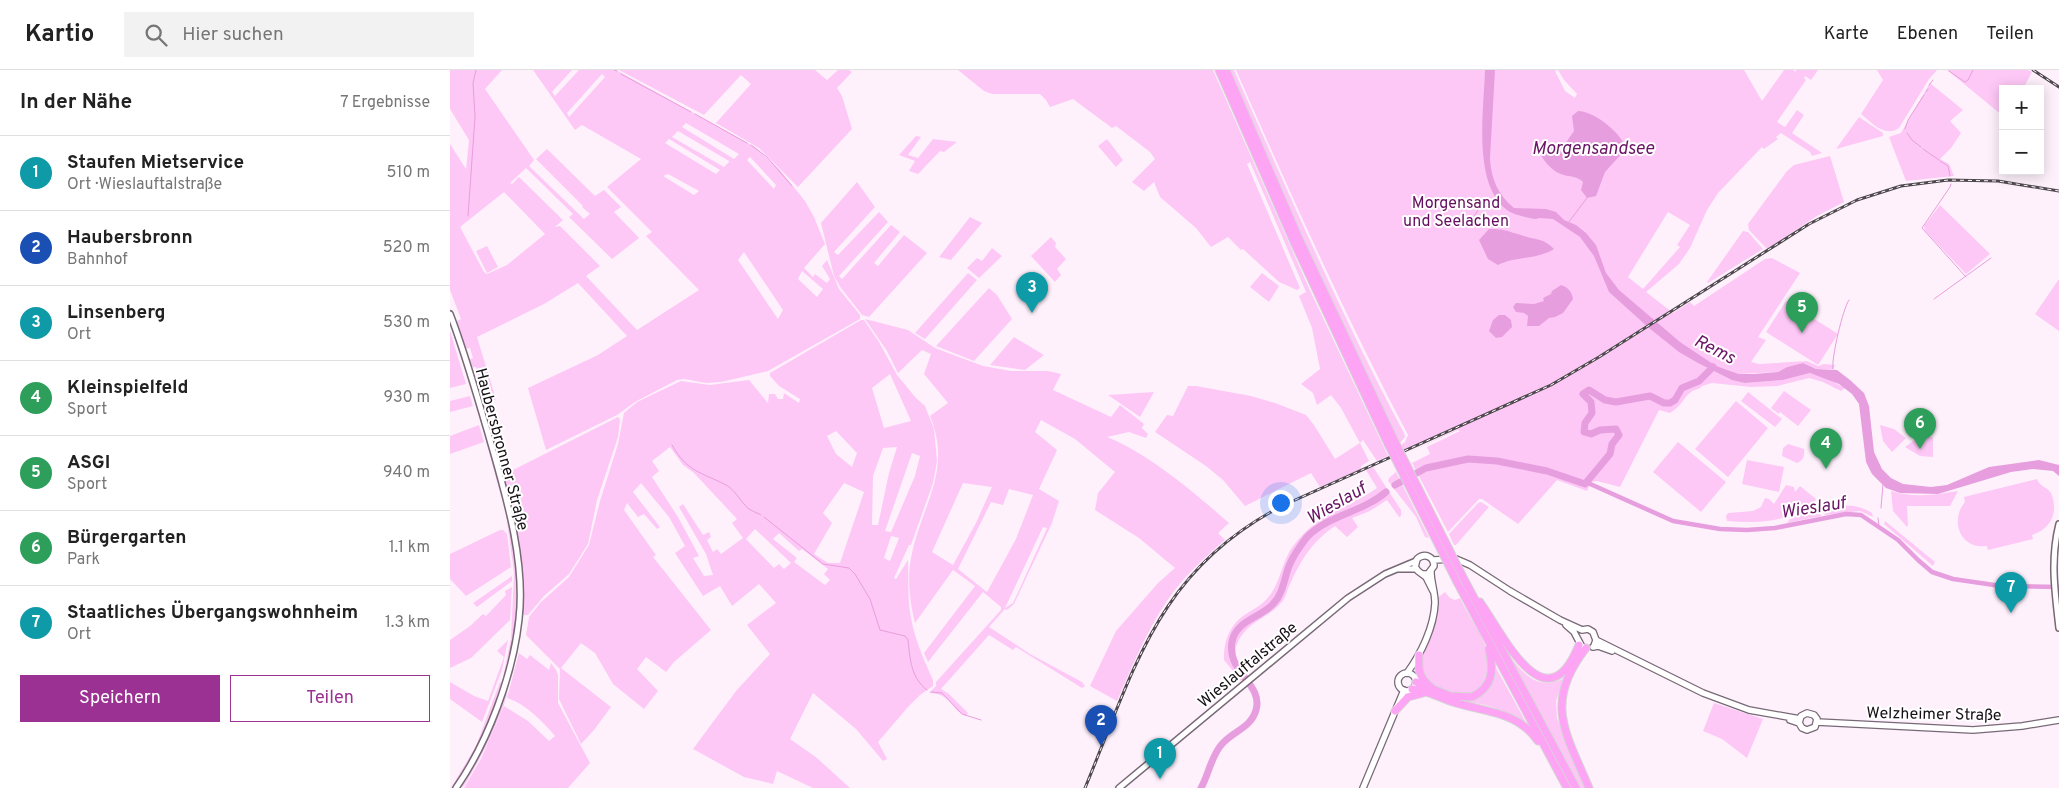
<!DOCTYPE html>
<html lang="de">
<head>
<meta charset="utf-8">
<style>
	:root { --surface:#fff; --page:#f2f2f2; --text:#222; --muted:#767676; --line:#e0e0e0; --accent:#9b3193 }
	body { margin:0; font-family:Overpass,sans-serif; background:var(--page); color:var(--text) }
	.controls { position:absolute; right:15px; top:15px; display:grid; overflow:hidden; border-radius:0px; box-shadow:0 2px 12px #0003 }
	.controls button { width:45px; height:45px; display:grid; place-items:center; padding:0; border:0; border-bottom:1px solid var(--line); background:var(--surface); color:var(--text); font:25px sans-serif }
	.you { position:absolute; left:830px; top:432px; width:18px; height:18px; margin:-12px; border:4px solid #fff; border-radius:50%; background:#1a73e8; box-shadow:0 0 0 8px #1a73e833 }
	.badge { display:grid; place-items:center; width:32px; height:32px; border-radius:50%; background:var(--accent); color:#fff; font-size:16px; font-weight:700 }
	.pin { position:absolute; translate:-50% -41px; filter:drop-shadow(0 1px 2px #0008) }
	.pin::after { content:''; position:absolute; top:26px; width:18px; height:15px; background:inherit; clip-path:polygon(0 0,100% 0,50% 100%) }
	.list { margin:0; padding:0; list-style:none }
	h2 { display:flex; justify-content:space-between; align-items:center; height:65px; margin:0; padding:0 20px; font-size:21px }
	h2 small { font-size:16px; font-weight:400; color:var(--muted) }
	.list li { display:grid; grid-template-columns:32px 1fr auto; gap:15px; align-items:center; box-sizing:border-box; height:75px; padding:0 20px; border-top:1px solid var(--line) }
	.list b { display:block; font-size:19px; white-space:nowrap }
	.list p { margin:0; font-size:16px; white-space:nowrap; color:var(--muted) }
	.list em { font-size:16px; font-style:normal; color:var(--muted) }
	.actions { display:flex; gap:10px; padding:15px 20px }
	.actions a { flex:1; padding:11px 0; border:1px solid var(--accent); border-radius:0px; text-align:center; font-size:18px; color:var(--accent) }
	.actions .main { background:var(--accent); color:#fff }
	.icon { flex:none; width:28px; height:28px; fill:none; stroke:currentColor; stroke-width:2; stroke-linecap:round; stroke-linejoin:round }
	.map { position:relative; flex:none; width:1609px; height:718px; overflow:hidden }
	header { display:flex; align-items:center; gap:30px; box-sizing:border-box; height:70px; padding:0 25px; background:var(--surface); border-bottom:1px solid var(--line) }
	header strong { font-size:24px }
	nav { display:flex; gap:28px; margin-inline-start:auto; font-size:18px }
	.search { width:350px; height:45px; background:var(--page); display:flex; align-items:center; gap:12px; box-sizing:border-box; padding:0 18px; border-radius:0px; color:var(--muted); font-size:19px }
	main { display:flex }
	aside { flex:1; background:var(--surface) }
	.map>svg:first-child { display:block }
	.green { fill:#fdc8f6; fill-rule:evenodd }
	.water { fill:#e79ede }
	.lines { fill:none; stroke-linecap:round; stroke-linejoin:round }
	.stream { stroke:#e79ede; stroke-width:1 }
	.canal { stroke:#e79ede; stroke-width:4.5 }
	.river { stroke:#e79ede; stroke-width:7 }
	.tertiary-casing { stroke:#776975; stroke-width:8 }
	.secondary-casing { stroke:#776975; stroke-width:8 }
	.trunk-casing { stroke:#d5d4d5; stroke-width:9 }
	.tertiary { stroke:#fff; stroke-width:5 }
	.secondary { stroke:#fff; stroke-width:5.5 }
	.trunk { stroke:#fea4f4; stroke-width:7 }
	.rail-casing { stroke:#50484f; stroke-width:3 }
	.rail { stroke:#fff; stroke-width:1; stroke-dasharray:4; stroke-linecap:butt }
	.trunk-bridge-casing { stroke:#d5d4d5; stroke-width:9; stroke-linecap:butt }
	.trunk-bridge { stroke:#fea4f4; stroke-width:7 }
	.labels { text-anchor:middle; stroke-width:4; stroke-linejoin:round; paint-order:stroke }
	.park-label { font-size:16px; fill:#650e60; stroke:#fff }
	.street-label { font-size:16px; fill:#161015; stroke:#fff }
	.water-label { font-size:18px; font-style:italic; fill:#691464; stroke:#fff }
</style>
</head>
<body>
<header>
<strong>Kartio</strong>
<div class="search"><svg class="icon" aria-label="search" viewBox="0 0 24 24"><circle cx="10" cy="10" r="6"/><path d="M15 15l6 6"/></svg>Hier suchen</div>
<nav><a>Karte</a><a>Ebenen</a><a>Teilen</a></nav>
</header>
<main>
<aside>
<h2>In der Nähe<small>7 Ergebnisse</small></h2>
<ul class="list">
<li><span class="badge" style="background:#0f9aa8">1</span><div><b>Staufen Mietservice</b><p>Ort · Wieslauftalstraße</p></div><em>510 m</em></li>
<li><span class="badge" style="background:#1a4fb4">2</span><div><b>Haubersbronn</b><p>Bahnhof</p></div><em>520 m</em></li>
<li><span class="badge" style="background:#0f9aa8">3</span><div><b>Linsenberg</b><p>Ort</p></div><em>530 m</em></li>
<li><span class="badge" style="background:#2e9e5b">4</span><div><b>Kleinspielfeld</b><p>Sport</p></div><em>930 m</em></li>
<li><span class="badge" style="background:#2e9e5b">5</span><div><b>ASGI</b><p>Sport</p></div><em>940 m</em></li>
<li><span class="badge" style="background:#2e9e5b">6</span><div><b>Bürgergarten</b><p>Park</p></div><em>1.1 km</em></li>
<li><span class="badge" style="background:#0f9aa8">7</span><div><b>Staatliches Übergangswohnheim</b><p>Ort</p></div><em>1.3 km</em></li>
</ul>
<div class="actions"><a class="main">Speichern</a><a>Teilen</a></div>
</aside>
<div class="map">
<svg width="1609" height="718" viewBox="0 0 1609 718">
	<rect width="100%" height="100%" fill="#fef1fc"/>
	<!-- green -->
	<path class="green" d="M0,0h52l-17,19 49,71 -5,6 55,53 6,-5 -8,-7 1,-1 -47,-47 11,-10 48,47 9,-6 17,17 -7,5 25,26 -27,21 -43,-42 4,-3 -47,-46 -16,15 2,1 7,-7 44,43 -8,7 5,-1 40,40 -14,10 51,54 62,-40 -53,-54 6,-4 -45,-45 34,-28 -59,-34 -7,5 -42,-60h39l-20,22 3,4 24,-26h37l139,77 24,22 26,32 9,16 11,27 -21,24 9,9 2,-3 12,9 3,-4 -8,-13 5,-6 12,29 21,26v4l-92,52 -47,11 -15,1 -21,-4 -8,1 -42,22 -18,13 -71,35 -18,-62 70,-33 29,-19 -49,-53 -34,21 -67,33 19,62 -9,5 -11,-37h-6l-2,-7 5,-2 -3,-10 -6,1 -9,-27 6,-3 -11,-29v-146l16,25 3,-29 -19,-31zM152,4l3,3 -36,40 -2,-4zM236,53l53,31 -5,5 -52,-32zM228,61l51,30v1l-5,5 -52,-30zM219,69l51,31 -4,4 -51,-31zM300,87l26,28 -2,4 -27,-29zM218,104l31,17 -5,4 -31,-19zM54,122l41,42 -38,31 -20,9 -3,-2 -24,-45zM294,182l39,58 -5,9 -40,-59zM352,201l21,18 -6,8 -19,-18z
		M169,0h196l12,10 11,-10h11l3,2 -15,16 5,8 10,33 -54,58 -39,-39 -43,-25 35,-39 -10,-9 -37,40z
		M508,0h255l95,216 80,170 -11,5 -14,-21 -3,3 9,18 -8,5v3l-41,18 -9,-14 -66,33 -22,-26 -17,-14 -51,-34 12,-17 6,1 15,-30h8l55,10 24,7 31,12 8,10 21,34 25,-16 -19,-35 -10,-13 -14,10 -4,-12 -12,-9 19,-15 -8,-41 -13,-32 7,-4 -56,-130 -3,2 53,124 -3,2 -18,-8 -36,-33 -2,1 -13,-13 -17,10 -15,-19 -36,-31 -6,-15 -10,9 -12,-9 23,-23 -5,-7 -34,-26 -4,2 -39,-29 -23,8 -4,-7 -6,-6h-48l-8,-3z
		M779,0h5c54,122 107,245 170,363l1,4 -5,6 -79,-163z
		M786,0h321l-2,1 10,20 10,7 2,-4 -13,-14 -6,-10h186l18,31 22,-31h9l3,2v-2h22l-7,10 -6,-4 -1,2 2,2 -29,42 8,5 12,-17 7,5 -12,18 30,20 -10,3 -2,-4 -29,-19 -5,4 2,2 -14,10 -2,-2 -44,46 -11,17 -17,38 -11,16 -33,28 27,21 17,-11 4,4 71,-47 7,-1 28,15 -42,64 8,3 -15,22 8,2 48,-3 11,5 6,-2 11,1 -2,4h-17l-13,-6 -16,4 -9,5 -39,2 -17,-6 23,15 38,-3 27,-7 14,4 21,11 -4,3 -18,-9 -14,-4 -32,8 -26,1 -39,-4 -10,3c-3,4 -7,3 -11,6 -8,6 -9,14 -21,21l-11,-3 -39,77 -23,-6 -6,1 -4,9 -30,-11 -39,44 -36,-25h-3l-31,33 -36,-69 18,-9 -3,-7 33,-16 -2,-1 -53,24 53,-25 -2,-2 -53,23 -2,-5 4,-3 3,-7c-63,-119 -118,-242 -172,-365zM1218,142l22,13 -13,20 3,2 -37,42 -15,-12z
		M1427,0h60l-8,9 -30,49c-14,10 -27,-5 -38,-14l22,-34z
		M1497,0h81l4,2 -9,17h-20v27z
		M1480,13l33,27 -13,11 11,12 -10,15 -11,11 9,5 5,12 -48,5 -17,-44 12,-4z
		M1409,47l24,16v3l-47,13z
		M466,66l5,1 -13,18 10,3 15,-19 24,3 -13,10 -4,-1 -22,23 -9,-3 6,-10 -16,-6z
		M657,69l16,21 -7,7 -18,-21z
		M1380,86l14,46 -27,14 -50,33 -18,-19 -1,-6 39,-53 7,-6z
		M407,112l18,25 -41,45 4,3 41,-43 9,10 -49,54 3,3 49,-54 9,7 -26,31 4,3 26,-31 23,18 -58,64 -7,-2 -21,-27 -7,-12 -13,-53z
		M1490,135l50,49 -24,20 -41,-43 -1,-5z
		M520,147l12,6 -31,37 -12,-3z
		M1293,161l5,1 15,17 -55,34 -1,-1z
		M601,167l5,6 -1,4 11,12 -9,10 4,6 -6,7 -24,-26z
		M37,176l11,21 -11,6 -11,-22z
		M542,178l10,8 -23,22 -12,-10 10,-10 5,3z
		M518,203l9,7 -52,59 -10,-6z
		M812,203l17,13 -10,16 -19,-15z
		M1609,209v52l-24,-17z
		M539,218l8,7 15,24 -38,42 -38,-15z
		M1336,231l52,33 -20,31 -52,-33z
		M415,249l43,11 27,18 48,18 28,5h37l13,3 -8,16 58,27 9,-12 24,19 -2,4 6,6 -2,4 -17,-6 -22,5c41,16 89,57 122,86l-11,10 7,7c-21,18 -43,38 -58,61 -21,31 -35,66 -50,100l-27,-15 26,-55 42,-48 17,-15 -36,-30 -44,-28 3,-17 17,-21 -40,-33 -34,-19 -6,12 22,18 -18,39 20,12 -7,22 -38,81 -7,6 -2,-1 -16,18 41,27 52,28 3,4 -3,2 -66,-41 -3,3 -24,-15 -48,54 8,5 19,19 -2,3c-15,-5 -13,-22 -37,-23l7,-7v-4l65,-72v-3l-18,-15 -55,70 -4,-9 51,-67 -22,-16 -38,53c-5,-20 -8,-44 -4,-65 10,-53 42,-86 19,-142l18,-13 -24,-29 7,-20 -9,-4 -24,23 -11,-22zM513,413l29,4 -16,36 -23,42 -21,-13zM559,419l24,6 -17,44 -29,53 -29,-23 33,-67 12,3zM593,457l4,1 -3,7 -31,68 -8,5z
		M411,250h3l15,22 18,33 19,23 9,8 9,23 3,32 -4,22 -22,62h-2l-15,33 2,1 12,-19c1,19 -1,39 3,58 4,22 13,42 22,62v6l-13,9 -12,12 -30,35 9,17 -4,2 -27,-32 -43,-36 -23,46 27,19 33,30h-37l-36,-17 -4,13 -29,-7 -51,-28 43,-58 34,-37 -23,-29 29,-22 -17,-19 -27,22 -12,-20 -17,10 -28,-43 10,-7 -16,-29 -28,-34 -8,9 27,35 -3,2 -13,-15 -6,3 -11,-14 -3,7 32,45 -3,2 58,73 -37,32 -8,10 -20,-15 -9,12 21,22 -14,18 -31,-25 -18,-31 -14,-10 -20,25 50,39 -17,23 -13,14 -22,-45 1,-30 -34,-34 3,-18 12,-15 28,-25 20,-32 11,-44 18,-57 6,-31 13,-11 44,-21 29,4 39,-5 19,23 1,-9h6l3,5h5l1,-6 15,10 1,-4 -21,-13 -9,-10v-3zM440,304l21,47 -27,7 -12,-40zM386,361l21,22 -5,14 -16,-13 -9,-18zM220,377l13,18 11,8 43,46 -5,4 11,15 -22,16 -4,-5 -4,3 -6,-12 4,-3 -2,-5 -6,3 -20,-31 -4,3 27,47 7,21 -9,1 -11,-18 6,-2 -21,-39 -26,-40 7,-6 -7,-10zM447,377l-8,26 -11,52h-6l1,-49 10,-28zM462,383l8,3 -5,20 -24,56 -6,-1zM394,413l20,9 -24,71h-12l-14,-9 18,-31 -9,-10zM305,459l36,34 -7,6 -5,-5 -5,4 -28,-29zM329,463l20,18 3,-2 26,20 -4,5 6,6 -5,5 -31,-23 3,-4 -24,-19zM441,466l8,2 -9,23 -6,-3z
		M0,261l16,53 -16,4z
		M564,267l30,18 -19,15 -35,-5z
		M1334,321l27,19 -13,16 -18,-14 -1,2 -8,-6z
		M704,322l-14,25 -32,-22z
		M1298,322l34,27 -7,8 -34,-26z
		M20,326l3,10 -23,6v-11z
		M1286,331l32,27 -40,49 -33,-28z
		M29,340l14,48 9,42 -24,-88z
		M168,347l2,2 -2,18 -21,63 -9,44 -19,30 -25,22 -16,19h-4l-3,-3 1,-21 -20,-113 3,-4z
		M29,355l5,17 -34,12v-18z
		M1430,355l14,4 12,9 -14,14 -9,-11z
		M1472,367h11v20l-13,-1 -15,-9 8,-6z
		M1228,372l48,40 -25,30 -48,-40z
		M1338,374l16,5c1,6 -1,12 -7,14l-15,-7 1,-8z
		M1297,390l37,7 -5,25 -37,-8z
		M923,397l28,43v6l-2,1 -12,-17 -17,11 -18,7 6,9 -11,10 -12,-11c-22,15 -33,32 -44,56 -4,7 -5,16 -10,21 -15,17 -34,18 -44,41 -5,11 3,23 9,32l-5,5 -17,-21c-1,-16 5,-34 19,-44 9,-6 20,-11 27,-21 7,-9 10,-21 14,-31 5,-15 15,-27 27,-37 19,-17 45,-24 66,-39l-11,-18z
		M946,402l33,66 -4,-1 -9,-20 -28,-36 1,-3z
		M1587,409c2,7 10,8 14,14 8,19 0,36 -19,42l1,4 -45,11 -1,-4c-26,4 -38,-25 -22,-44l-1,-5z
		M1336,415l8,2 1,5 5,-6 16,13 -1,2c-24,21 -55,23 -88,20l-1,-5 2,-3 25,-2 8,-4 4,-9 4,1 5,5z
		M1441,421c23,7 44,4 67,0l-8,15h-43l1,19 -1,2 -14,-16z
		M1031,432l8,5 -33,38h-2l-5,-11 29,-31z
		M1368,432l3,14 -34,7 3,-4 14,-6z
		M1374,435l1,3c16,-4 34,-4 47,5l1,4 -13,-6 -35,4 -3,-8z
		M55,436c10,46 17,92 8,139 -2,11 -5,25 -10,33l8,-40 3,-65z
		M1435,451l50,41 -2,4 -49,-42z
		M50,460h3l4,4 4,33 -45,29 -16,-17v-25z
		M62,506v5l-35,26 -4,-4z
		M62,517l-2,33 -39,38 -21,10v-28l20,-14 13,-12 3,2 20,-21 -1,-4z
		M995,522l5,6 5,2 5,-2c8,17 21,34 27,52 6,21 -2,49 -29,45 -11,-2 -22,-8 -32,-13l-6,-20 10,-26 7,-38z
		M58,570l-6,30 -20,52 -32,-23v-17l24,14 14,5 16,-44 -7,-6z
		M1055,580c16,20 30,43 59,28l-8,23 1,17 28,70h-5z
		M69,583l8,6 3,-4 19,15 2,-7 5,7 2,5v28l32,60 -22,25h-104l17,-29 23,-53 24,15 21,20 6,-5c-13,-15 -29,-32 -48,-38z
		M1045,596l34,62c-24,-19 -40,-24 -70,-27 6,-1 15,-1 20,-5 7,-6 15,-22 16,-30z
		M50,612l2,1c-14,41 -25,68 -48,105h-3l25,-42z
		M58,613c1,24 -31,82 -44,103l-5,2 25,-44z
		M1264,633l49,16 -16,39 -25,-19 -19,-8z"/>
	<!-- water -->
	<path class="water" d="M1035,0h10l-5,88c1,21 8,37 24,50l32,1 10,3 8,8 12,5 10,8 10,12 10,28 13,17 61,52 36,24 23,8h15l24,-2 9,-5 16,-4 13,6 21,1 13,10 14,13 5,13 5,46 8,17 9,9 12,6 28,3 16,-2 42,-18 50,-7 20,5v11l-6,-5 -20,-2 -22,3 -73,22 -38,-1 -14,-5 -14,-14 -6,-12 -7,-58 -7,-10 -13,-10 -29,-11 -27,7 -38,3 -13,-3 -34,-17 -19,-11 -30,-24 -40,-36 -15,-36 -14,-19 -27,-18 -14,-1 -3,1c-7,-1 -23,-4 -29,-9 -35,-26 -23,-101 -22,-140z
		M1128,41c16,0 44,22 48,38l-21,23 -9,24 -9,2 -6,-8 2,-8c-6,-6 -12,-5 -19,-7 -13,-3 -23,-18 -28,-28l10,-4 12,5 2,3 14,-20 -2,-15z
		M1039,159c17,0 17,2 32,6 13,5 23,3 33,14 -17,11 -39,7 -56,16l-10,-6 -9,-19z
		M1111,215c7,2 11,7 12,14l-10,14 -8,4 -6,1 -10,8h-12l1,-10 -4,-3 -8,-1 -3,-5 3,-4 18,1 10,-3 -1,-3 8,-4 1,-3z
		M1049,245h6l6,5 1,7 -10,10 -6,1 -7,-7 4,-11z"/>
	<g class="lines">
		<!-- stream -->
		<path class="stream" d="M164,0l3,1
			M1499,1l16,11 3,-2 5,-10
			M171,4l70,38
			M1479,15l4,-5
			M1476,22l2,-3
			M245,44l52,29
			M1455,59l3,-9 16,-25
			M1457,63l5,7 9,7
			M301,75l16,12 25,29
			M1473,79l16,11
			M1490,91l8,5 2,10
			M1501,114l-1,3 -28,41 44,49
			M18,146l7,-99 -2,-34 3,-13
			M1118,153l19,-25
			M1017,157l13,-20 20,-5
			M1484,229l57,-41
			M1383,299c-2,-10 10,-61 16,-69
			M222,375c15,27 29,27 54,40 8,4 13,14 19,20 3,5 11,7 16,10
			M1431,438l2,-24
			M314,447l59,47 26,4 6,6 15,25 10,31 25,6 3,4c2,19 3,38 19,50
			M1428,448l1,8
			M481,622l11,1 20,21 19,6"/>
		<!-- canal -->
		<path class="canal" d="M1138,413l85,38 47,8 27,1 28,-2 71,-14 15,1 37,25 20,20 14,12 21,7 48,7 58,1"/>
		<!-- river -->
		<path class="river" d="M945,415l31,-17 42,-9 29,2 50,10 38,13 25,-30 2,-10 7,-9 -3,-6 -16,1 -9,4 -7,-2 1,-9 7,-10 -1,-11 -8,-8 6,-4 16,10 11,2 34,-6 14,7h6l5,-3 7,-12 17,-7 14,-14
			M751,718c8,-14 10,-32 21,-44 11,-13 29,-16 34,-34 8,-27 -33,-39 -23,-72 6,-18 28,-21 40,-34 10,-10 11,-25 16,-38 4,-10 11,-20 18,-29 21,-22 56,-25 79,-45"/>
		<!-- tertiary casing -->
		<g class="tertiary-casing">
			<path id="tertiary" d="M0,244c15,39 26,79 38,119 16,57 38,125 31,186 -6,56 -31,123 -63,169
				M1609,454c-9,36 -4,68 0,104
				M948,499h18
				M669,718l229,-190 37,-24 31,-13"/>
		</g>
		<!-- secondary casing -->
		<g class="secondary-casing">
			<path id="secondary" d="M983,490l23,-1 14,6 40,26 50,29 22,10 6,-1 5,3 3,8 -2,6
				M973,504h5l6,-8c0,-9 -9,-14 -17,-7l-2,8 3,4 8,6 7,14
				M1116,555l8,7 8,15
				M1146,570l107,53 46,17 51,9
				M1143,577l5,-1 14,5
				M957,603c14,-19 27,-46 28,-70 0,-11 -4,-21 -4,-31
				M948 612a9 9 0 1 1 18 0a9 9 0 1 1-18 0Z
				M1340,650l9,3 3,5 5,2 8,-3 2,-8 -3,-4 -7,-2 -6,3 -2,7
				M1367,652l156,8 49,-4 37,-6
				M913,718l41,-98"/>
		</g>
		<!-- trunk casing -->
		<g class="trunk-casing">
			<path id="trunk" d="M769,0l75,172 94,202
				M776,0l73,169 95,201
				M1007,512l110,206
				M1016,513l110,205
				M1030,532c24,34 66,125 99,43
				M1136,578c-43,55 -20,85 3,140
				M969,585c-1,15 0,23 12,32
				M966,612l34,14 22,1c21,-10 22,-27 17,-48
				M962,619c16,1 29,10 44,14 31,9 62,9 82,38
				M945,641l13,-14 15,-4"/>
		</g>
		<!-- tertiary -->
		<use href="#tertiary" class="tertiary"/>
		<!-- secondary -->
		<use href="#secondary" class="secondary"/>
		<!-- trunk -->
		<use href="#trunk" class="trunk"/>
		<!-- rail casing -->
		<g class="rail-casing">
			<path id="rail" d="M1583,0l26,17
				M635,718c50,-120 73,-219 199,-283l267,-120 48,-28 210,-133 48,-24 44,-14 47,-6 50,1 61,10"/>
		</g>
		<!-- rail -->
		<use href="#rail" class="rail"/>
		<!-- trunk-bridge casing -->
		<g class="trunk-bridge-casing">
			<path id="trunk-bridge" d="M944,370l72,143
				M938,374l69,138"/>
		</g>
		<!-- trunk-bridge -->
		<use href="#trunk-bridge" class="trunk-bridge"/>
	</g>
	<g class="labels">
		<!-- park labels -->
		<g class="park-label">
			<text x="1006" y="138">Morgensand<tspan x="1006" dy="18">und Seelachen</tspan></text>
		</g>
		<!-- street labels -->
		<g class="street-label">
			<text transform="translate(53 379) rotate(75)" y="6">Haubersbronner Straße</text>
			<text transform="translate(797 594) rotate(-40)" y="6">Wieslauftalstraße</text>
			<text transform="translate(1484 643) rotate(1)" y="6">Welzheimer Straße</text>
		</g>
		<!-- water labels -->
		<g class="water-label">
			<text x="1143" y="84">Morgensandsee</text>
			<text transform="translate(1265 279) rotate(27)" y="6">Rems</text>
			<text transform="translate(886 433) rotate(-30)" y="6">Wieslauf</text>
			<text transform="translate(1363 437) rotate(-9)" y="6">Wieslauf</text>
		</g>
	</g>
</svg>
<div class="controls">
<button>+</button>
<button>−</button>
</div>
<div class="you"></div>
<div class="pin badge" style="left:710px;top:709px;background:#0f9aa8">1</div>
<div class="pin badge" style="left:651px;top:676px;background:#1a4fb4">2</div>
<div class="pin badge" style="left:582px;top:243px;background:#0f9aa8">3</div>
<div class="pin badge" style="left:1376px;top:399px;background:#2e9e5b">4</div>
<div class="pin badge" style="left:1352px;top:263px;background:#2e9e5b">5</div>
<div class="pin badge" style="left:1470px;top:379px;background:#2e9e5b">6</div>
<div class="pin badge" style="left:1561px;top:543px;background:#0f9aa8">7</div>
</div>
</main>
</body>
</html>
